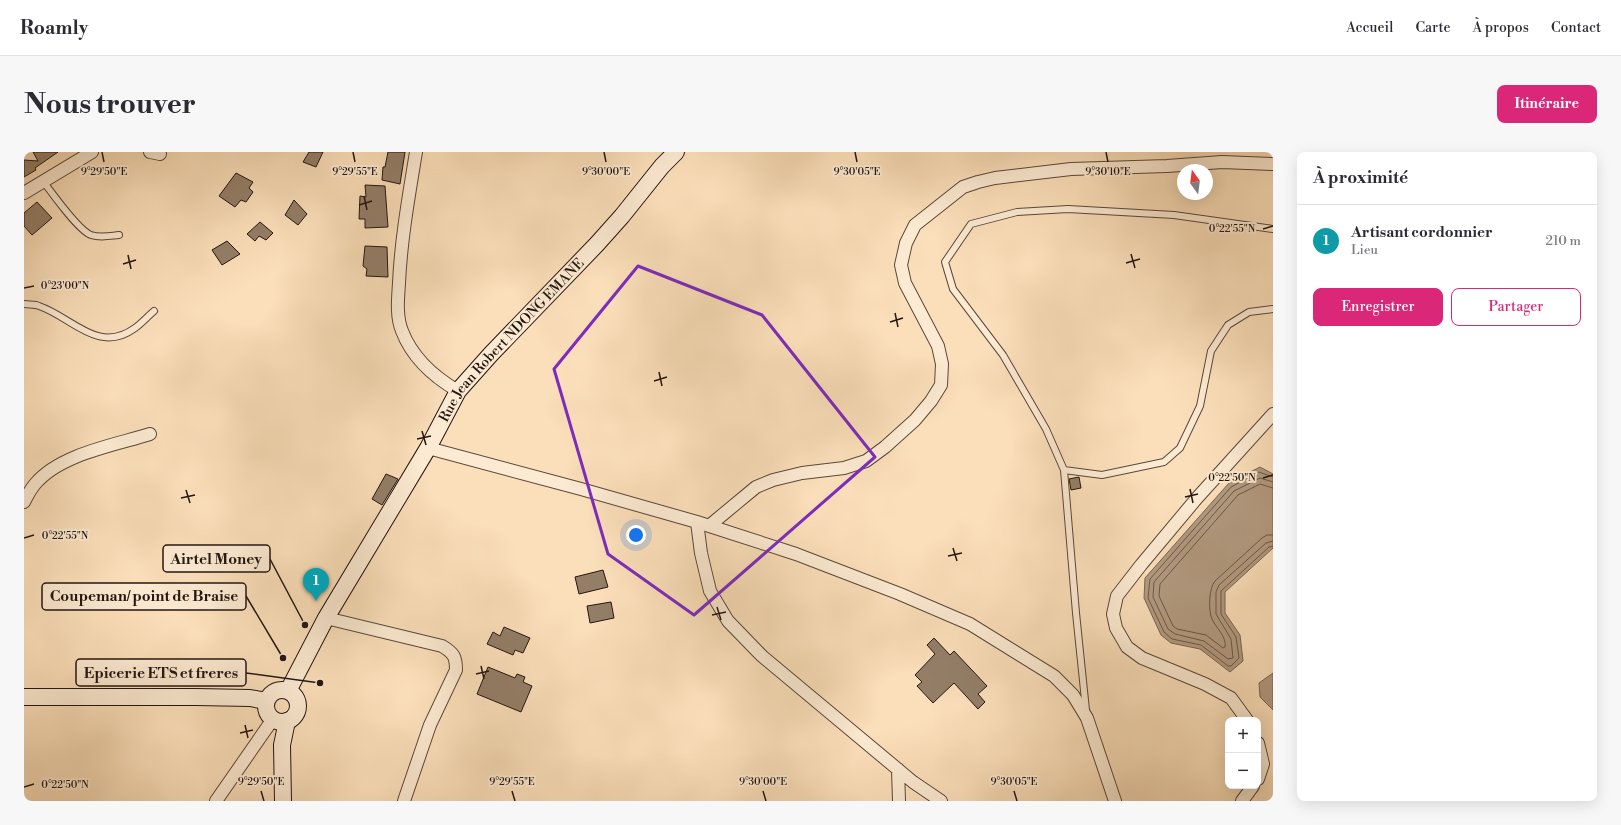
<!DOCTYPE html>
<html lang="fr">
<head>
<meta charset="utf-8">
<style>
	:root { --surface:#fff; --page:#f7f7f7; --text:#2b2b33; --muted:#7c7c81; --line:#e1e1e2; --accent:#db2777 }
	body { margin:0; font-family:"Libre Bodoni",serif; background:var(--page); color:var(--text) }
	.controls { position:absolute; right:12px; bottom:12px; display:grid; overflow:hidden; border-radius:8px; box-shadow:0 4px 16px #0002 }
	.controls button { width:36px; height:36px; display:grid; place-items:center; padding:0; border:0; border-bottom:1px solid var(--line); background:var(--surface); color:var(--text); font:20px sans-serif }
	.compass { position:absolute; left:1153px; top:12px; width:36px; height:36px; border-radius:50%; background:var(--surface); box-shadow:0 4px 16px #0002; rotate:346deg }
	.you { position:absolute; left:612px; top:383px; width:14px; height:14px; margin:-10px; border:3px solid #fff; border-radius:50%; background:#1a73e8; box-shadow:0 0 0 6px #1a73e833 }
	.badge { display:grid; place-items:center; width:26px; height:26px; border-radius:50%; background:var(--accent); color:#fff; font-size:13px; font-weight:700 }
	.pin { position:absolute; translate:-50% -33px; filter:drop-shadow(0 1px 2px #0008) }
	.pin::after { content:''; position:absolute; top:21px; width:14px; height:12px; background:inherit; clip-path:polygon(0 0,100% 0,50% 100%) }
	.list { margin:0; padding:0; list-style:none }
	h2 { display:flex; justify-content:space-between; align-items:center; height:52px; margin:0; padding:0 16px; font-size:17px }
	h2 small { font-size:13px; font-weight:400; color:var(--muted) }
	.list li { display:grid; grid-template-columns:26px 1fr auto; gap:12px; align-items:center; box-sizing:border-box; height:72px; padding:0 16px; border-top:1px solid var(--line) }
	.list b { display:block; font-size:15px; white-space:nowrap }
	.list p { margin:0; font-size:13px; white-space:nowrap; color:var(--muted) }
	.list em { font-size:13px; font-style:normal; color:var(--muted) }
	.actions { display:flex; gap:8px; padding:12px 16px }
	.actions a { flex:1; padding:9px 0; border:1px solid var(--accent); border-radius:8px; text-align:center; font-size:14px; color:var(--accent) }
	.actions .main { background:var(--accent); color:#fff }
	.map { position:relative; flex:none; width:1249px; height:649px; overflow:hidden; border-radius:8px }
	header { display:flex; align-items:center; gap:24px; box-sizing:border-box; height:56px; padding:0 20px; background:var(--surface); border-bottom:1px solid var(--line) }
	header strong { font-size:19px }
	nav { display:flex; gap:22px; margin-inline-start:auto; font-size:14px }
	.intro { display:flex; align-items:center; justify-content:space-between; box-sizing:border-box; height:96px; padding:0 24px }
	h1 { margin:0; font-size:28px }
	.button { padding:10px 18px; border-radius:8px; background:var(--accent); color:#fff; font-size:14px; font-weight:700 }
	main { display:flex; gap:24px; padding:0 24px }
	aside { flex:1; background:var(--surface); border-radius:8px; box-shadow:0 4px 16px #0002 }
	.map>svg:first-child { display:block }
	.water { fill:#b29a80; stroke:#796553 }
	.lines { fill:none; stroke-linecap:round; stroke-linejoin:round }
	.shore { stroke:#6b5848; stroke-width:1 }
	.building { fill:#947e68; stroke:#241510 }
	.lane-casing { stroke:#5a483a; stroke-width:8 }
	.street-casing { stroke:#5a483a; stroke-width:14 }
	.secondary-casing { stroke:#241510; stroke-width:18 }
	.lane { stroke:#fcead2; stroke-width:6 }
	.street { stroke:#fcead2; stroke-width:12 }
	.secondary { stroke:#fcead2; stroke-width:16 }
	.marked { fill:none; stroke:#7b2cbf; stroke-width:3; stroke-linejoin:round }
	.ticks { fill:none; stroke:#241510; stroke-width:1.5 }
	.labels { text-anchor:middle; stroke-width:4; stroke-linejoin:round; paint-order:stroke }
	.street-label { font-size:14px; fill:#241510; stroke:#fcead2 }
	.ticks-label { font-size:10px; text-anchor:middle; fill:#241510; stroke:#fcead2; stroke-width:4; stroke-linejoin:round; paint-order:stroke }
	.leader { fill:none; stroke:#241510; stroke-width:1.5 }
	.callout-dot { fill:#241510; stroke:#fcead2; stroke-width:1.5 }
	.callout { fill:#fcead2; stroke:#241510; stroke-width:1.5 }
	.callout-label { font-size:15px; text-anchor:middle; font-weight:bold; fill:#241510 }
</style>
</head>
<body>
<header>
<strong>Roamly</strong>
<nav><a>Accueil</a><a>Carte</a><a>À propos</a><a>Contact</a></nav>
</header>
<div class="intro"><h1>Nous trouver</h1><a class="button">Itinéraire</a></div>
<main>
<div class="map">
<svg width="1249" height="649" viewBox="0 0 1249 649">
	<rect width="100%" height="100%" fill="#fbdfba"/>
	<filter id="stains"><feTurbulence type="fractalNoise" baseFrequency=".005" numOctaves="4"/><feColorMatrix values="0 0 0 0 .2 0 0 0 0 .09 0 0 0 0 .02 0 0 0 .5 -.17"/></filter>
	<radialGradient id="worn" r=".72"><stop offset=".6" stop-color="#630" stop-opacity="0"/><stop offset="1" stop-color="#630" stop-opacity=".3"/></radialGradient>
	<!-- water -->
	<path class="water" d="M1236,315l13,7v74l-48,44v21l15,22 3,26 -13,11 -30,-23 -29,-6 -10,-8 -17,-37 1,-20 84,-95z
		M1249,521v37l-13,-13 -1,-14z"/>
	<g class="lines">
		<!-- shore -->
		<path class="shore" d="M1249,325l-14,-5 -28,15 -81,92 -2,19 16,34 8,7 29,6 27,21h3l8,-8 -3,-21 -15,-23v-23l48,-44 4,-1
			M1249,330l-13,-4 -26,13 -80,91 -1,15 15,32 7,5 29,7 24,18 5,-1 -2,-19 -15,-25v-22l3,-7 47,-42 7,-2
			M1249,336l-13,-4 -22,11 -78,89 -1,12 14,30 4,3 29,6 17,13 2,-1c2,-10 -9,-19 -13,-28 -4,-9 -3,-31 3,-38l47,-43 5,-3h6"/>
	</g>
	<!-- building -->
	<path class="building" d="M9,0h25l-23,16 1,2 -12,7v-17l14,1z
		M285,0h14l-7,15 -13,-5z
		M364,0h17l-5,32 -18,-4 1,-13h2z
		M212,21l17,9 -4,6 4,4 -7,10 -5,-2 -6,7 -16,-11z
		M341,33l20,1 3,41 -23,1v-9h-6l1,-23 6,1z
		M270,48l13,14 -9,11 -13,-10z
		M13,50l15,16 -20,17 -8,-9v-13z
		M236,70l13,11 -7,7 -7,-4 -4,5 -8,-7z
		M203,89l13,13 -18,11 -10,-15z
		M341,94l22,1 1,30 -22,-1 1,-7 -4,-3z
		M362,322l12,5 -16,26 -10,-6z
		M1055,325l2,11 -10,2 -2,-11z
		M579,418l5,17 -29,7 -4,-17z
		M587,450l3,16 -24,5 -3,-17z
		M480,475l26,11 -7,15 -8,-3 -2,5 -26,-11 6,-12 7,4z
		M910,486l16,17 4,-4 33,35 -9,8 7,8 -7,7 -24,-26 -21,20 -16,-17 5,-4 -7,-7 20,-21 -8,-9z
		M464,515l27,11 2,-4 8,3 -2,5 9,4 -11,26 -44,-18z"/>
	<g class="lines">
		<!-- lane casing -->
		<g class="lane-casing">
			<path id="lane" d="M19,29c9,12 35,49 48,54 9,3 18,1 28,0
				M0,152c5,1 11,0 15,2 33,11 59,49 96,22 7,-5 12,-11 19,-17
				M1040,318l38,5 62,-13 16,-14 20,-42 11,-55 17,-26 21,-13 24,-3
				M1062,558l-10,-97 -12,-143 -18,-41 -43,-74 -50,-66 -8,-27 26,-38 46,-12 51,-3 106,6 99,14"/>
		</g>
		<!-- street casing -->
		<g class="street-casing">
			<path id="street" d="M126,0l10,2
				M392,0c-7,43 -15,87 -17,131 -1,16 -3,33 3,48 10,26 32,46 56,60
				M0,41l68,-41
				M404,296l153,41 116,33 99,32 104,40 70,30 84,52 19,19 14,23 28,83
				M0,350c3,-6 7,-13 11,-18 25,-30 80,-39 115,-50
				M673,370l4,31 9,38 18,30 34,35 151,126 28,19
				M685,374l47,-39 17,-7 29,-7 42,-5 22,-7 19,-14 30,-27 16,-19 10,-16 1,-21 -4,-18 -33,-63 -4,-18 5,-22 9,-18 48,-38 15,-5 17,-4 76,-9 96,-3 55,-4 51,2
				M302,466l116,28c12,7 14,11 14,24l-26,55 -26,76
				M1223,568l-16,-22 -26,-14 -63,-26 -15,-11 -11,-19 -3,-14 4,-18 24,-31 56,-67 76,-84
				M1234,591l5,21 -5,15
				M874,617l1,32
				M192,649l57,-82
				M1218,649l11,-15"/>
		</g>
		<!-- secondary casing -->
		<g class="secondary-casing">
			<g id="secondary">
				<circle cx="258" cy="554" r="16"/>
				<path id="s1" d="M264,539l38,-73 102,-170 30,-57 33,-37 106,-110 25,-28 40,-50 14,-14"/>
				<path d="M0,545h172l54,1 16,3"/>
				<path d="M259,649l-1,-56 5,-24"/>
			</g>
		</g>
		<!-- lane -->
		<use href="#lane" class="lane"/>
		<!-- street -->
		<use href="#street" class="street"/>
		<!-- secondary -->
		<use href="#secondary" class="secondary"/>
	</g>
	<!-- marked area -->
	<path class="marked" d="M614,114l124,49 113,142 -181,158 -86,-61 -54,-185z"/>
	<!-- ticks -->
	<path class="ticks" d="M78,0l2,10M329,0l2,10M580,0l2,10M831,0l2,10M1082,0l2,10M340,44l3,14M335,53l13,-4M1239,77l10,-3M1107,102l4,14M104,103l3,14M1102,111l14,-4M99,112l13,-4M0,136l10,-2M871,161l3,14M866,170l13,-4M635,220l3,14M630,229l13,-4M398,279l4,14M393,287l14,-3M1239,326l10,-3M1166,337l3,14M162,338l4,13M1161,345l13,-3M157,346l14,-3M0,386l10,-3M929,396l4,13M924,404l14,-3M693,455l4,13M688,463l14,-3M457,514l3,13M452,522l13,-3M221,573l3,13M216,581l13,-3M0,635l10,-3M237,639l3,10M488,639l3,10M739,639l3,10M990,639l3,10"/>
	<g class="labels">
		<!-- street labels -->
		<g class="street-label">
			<text dy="5" stroke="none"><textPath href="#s1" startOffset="418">Rue Jean Robert NDONG EMANE</textPath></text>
		</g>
	</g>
	<g class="ticks-label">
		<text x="331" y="23">9°29'55"E</text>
		<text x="833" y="23">9°30'05"E</text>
		<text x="80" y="23">9°29'50"E</text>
		<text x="582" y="23">9°30'00"E</text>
		<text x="1084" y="23">9°30'10"E</text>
		<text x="1208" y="80">0°22'55"N</text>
		<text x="41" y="137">0°23'00"N</text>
		<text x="1208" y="329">0°22'50"N</text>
		<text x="41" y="387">0°22'55"N</text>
		<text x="237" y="633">9°29'50"E</text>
		<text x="488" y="633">9°29'55"E</text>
		<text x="739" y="633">9°30'00"E</text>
		<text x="990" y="633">9°30'05"E</text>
		<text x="41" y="636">0°22'50"N</text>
	</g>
	<!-- callouts -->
	<path class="leader" d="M281 473L246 407M259 506L222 444M296 531L222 521"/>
	<g class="callout-dot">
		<circle cx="281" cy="473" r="4"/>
		<circle cx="259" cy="506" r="4"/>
		<circle cx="296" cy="531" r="4"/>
	</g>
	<g class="callout">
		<rect x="139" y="393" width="107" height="27" rx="4"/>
		<rect x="18" y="431" width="204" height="27" rx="4"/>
		<rect x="52" y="507" width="170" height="27" rx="4"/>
	</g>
	<g class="callout-label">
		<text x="192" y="412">Airtel Money</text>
		<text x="120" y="449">Coupeman/ point de Braise</text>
		<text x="137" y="526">Epicerie ETS et freres</text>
	</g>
	<rect width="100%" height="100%" filter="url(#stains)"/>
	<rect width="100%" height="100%" fill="url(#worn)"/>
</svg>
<div class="controls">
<button>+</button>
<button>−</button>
</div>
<svg class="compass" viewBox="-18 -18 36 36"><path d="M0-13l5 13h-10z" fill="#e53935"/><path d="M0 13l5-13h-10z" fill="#7c7c81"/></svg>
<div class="you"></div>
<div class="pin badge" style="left:292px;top:449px;background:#0f9aa8">1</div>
</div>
<aside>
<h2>À proximité<small></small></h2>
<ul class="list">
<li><span class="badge" style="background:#0f9aa8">1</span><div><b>Artisant cordonnier</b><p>Lieu</p></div><em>210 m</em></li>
</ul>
<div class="actions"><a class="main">Enregistrer</a><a>Partager</a></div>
</aside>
</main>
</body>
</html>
